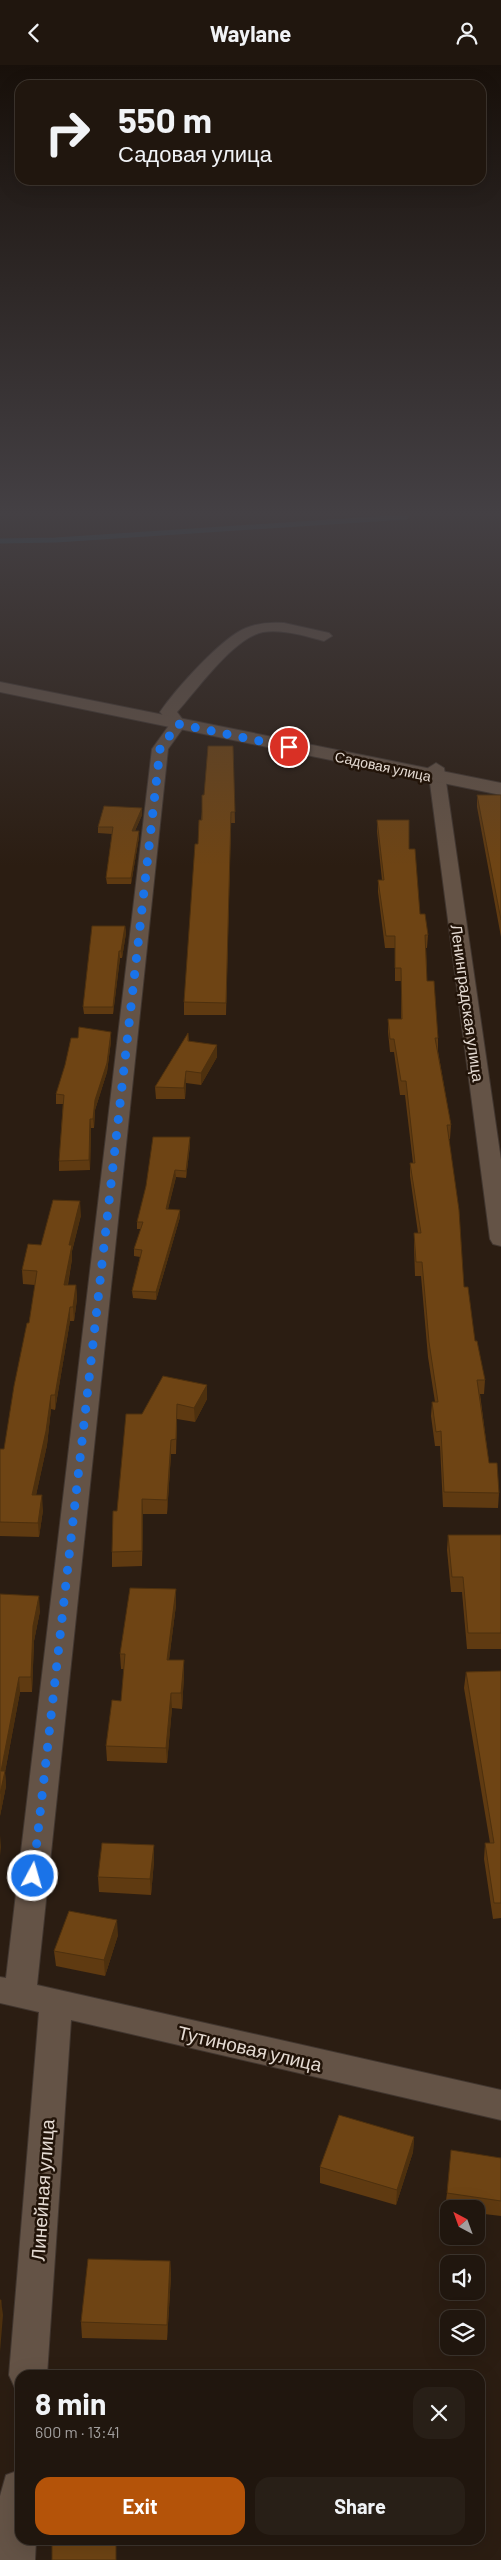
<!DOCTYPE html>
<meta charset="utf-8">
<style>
:root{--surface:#20160e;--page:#281f17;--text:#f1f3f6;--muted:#a29f9e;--line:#3d352e;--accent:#b45309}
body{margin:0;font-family:Barlow,sans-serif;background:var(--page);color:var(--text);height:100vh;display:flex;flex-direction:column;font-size:19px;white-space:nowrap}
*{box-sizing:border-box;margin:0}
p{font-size:16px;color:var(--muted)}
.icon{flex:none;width:28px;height:28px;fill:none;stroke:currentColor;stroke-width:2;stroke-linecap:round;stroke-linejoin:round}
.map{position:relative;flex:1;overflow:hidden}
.details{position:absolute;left:15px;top:2305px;width:470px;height:175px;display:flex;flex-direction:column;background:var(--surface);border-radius:15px;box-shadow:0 5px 20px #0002,0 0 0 1px var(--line)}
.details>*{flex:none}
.hud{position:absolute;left:15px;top:15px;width:471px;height:105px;border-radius:15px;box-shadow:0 5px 20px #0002,0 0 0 1px var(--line);background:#20160e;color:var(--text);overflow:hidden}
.needle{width:32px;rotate:319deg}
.buttons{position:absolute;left:440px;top:2135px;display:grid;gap:10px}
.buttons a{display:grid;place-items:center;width:45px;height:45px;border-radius:10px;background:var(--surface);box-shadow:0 5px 20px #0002,0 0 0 1px var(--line);font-size:25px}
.pin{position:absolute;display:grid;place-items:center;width:42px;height:42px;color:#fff;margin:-21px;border:2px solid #fff;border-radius:50%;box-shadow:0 1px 5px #0007}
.me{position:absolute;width:55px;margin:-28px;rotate:6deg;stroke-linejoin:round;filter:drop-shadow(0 0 4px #0008)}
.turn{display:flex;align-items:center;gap:18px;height:105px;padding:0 20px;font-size:22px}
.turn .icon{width:65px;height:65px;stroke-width:2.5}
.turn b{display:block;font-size:35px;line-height:42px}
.round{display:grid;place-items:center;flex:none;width:52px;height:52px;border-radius:15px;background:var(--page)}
.overview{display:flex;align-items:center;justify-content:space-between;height:85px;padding:0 20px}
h1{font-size:30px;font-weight:700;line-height:38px}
.button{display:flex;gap:10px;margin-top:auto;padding:10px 20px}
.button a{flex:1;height:58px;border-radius:15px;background:var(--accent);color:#fff;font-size:20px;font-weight:700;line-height:58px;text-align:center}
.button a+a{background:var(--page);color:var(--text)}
header{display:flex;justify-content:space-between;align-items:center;height:65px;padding:0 20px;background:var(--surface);font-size:22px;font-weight:700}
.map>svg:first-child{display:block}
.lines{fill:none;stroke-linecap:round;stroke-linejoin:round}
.stream{stroke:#1e5265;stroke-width:5}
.minor-casing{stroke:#41362f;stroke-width:2}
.tertiary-casing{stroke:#41362f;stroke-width:2}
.minor{fill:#645346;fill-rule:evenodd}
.tertiary{fill:#645346;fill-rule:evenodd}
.wall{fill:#5f3a11}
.shaded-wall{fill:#4d300e}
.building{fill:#6e4414;stroke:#4d300e}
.route{stroke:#1a73e8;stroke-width:9;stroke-dasharray:0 16.2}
.labels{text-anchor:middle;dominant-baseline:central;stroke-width:5;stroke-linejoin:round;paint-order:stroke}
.far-street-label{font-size:14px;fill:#e5dbd3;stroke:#221409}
.street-label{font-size:16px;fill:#e5dbd3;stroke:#221409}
.near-street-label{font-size:19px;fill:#e5dbd3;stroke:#221409}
</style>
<header><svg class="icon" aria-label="back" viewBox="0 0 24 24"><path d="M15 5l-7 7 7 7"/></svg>Waylane<svg class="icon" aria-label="person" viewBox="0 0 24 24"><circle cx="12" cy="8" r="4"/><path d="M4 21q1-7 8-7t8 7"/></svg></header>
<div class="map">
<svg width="501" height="2495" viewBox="0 0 501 2495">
<rect width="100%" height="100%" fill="#2b1d12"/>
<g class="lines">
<path class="stream" d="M0,476L56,475L406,452"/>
<g class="minor-casing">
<path id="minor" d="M284,558L329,568L332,571L324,576C305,571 283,564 263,567C233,573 197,625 177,647L186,659L168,684L37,1920L501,2025V2055L71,1955L47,2310H20V2325L15,2323L9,2310L39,1947L0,1938V1912L6,1913L152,684L170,659L160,647C175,625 221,573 246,563C258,558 271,557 284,558Z
M436,698L444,703L501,1095V1181L493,1179L490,1174L428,703Z
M20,2405V2475H36L35,2495H0V2431L6,2410Z"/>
</g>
<g class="tertiary-casing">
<path id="tertiary" d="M0,617L501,718V730L0,627Z"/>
</g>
<use href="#minor" class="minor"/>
<use href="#tertiary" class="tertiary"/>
</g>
<path class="wall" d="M233,681L235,758H231L226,950H184V937L198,779L204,730Z
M477,730H501V872L477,742Z
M142,743V750L135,766H139V772L131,819H107L106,813L112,769L98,768V762Z
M377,755L409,784L420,849L428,870L427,883H426L427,916L438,973V986L451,1060L450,1074H449L464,1222L475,1276L485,1315L484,1329H480L489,1398L499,1428L498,1443L443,1442L440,1381H435L431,1351L432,1337H435L428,1292L421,1211H415L414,1182V1168H418L410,1111V1098H413L405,1030H400L394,987H390L388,967V954H401V916H395V883H385L378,827V815H382L377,767Z
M125,861L126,868L122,893H120L113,949H84L83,942Z
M188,968L189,976L217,992L201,1020L186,1018L185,1034H156L155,1022Z
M78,973L111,976L107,1007L95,1045L94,1063H91L90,1105L59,1106V1096L63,1039H56V1029Z
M190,1072V1080L186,1113L176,1112L168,1144L180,1152L156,1235L133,1233L132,1226L140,1192L134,1191V1184L141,1164H137V1157Z
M81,1150L72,1186V1194L68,1220H76L77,1234L74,1256H70L55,1345L51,1344L47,1380L36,1430L43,1445L39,1472L0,1471V1384H4L29,1258L35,1220L23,1219L22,1205L41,1180Z
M163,1311L207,1334L195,1357L177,1354L176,1389H171L167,1449H143L142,1501L112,1502V1487L117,1446Z
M448,1470H501V1584H467L462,1527H451L447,1485Z
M176,1524V1540L169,1595H184V1610L182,1644L172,1643L167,1698L107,1696L106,1681L121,1636L124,1604H121L120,1589Z
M0,1529L40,1546L34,1576L32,1627H20L5,1707L6,1721L0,1751Z
M501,1606V1853L493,1854L484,1794L485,1778H490L464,1623L466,1607Z
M154,1780V1796L151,1830L99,1827L98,1812Z
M118,1870L105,1911L56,1901L54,1886Z
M414,2072L413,2087L396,2140L320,2118V2102Z
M501,2093V2151L476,2148V2144L445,2143L447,2128Z
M170,2196L171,2211L167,2275L82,2273L81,2257Z"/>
<path class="shaded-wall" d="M142,743V750L132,772V766Z
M139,766V772L131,819V813Z
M125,861L126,868L122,893L121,886Z
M119,886L120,893L113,949V942Z
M111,967V976L107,1007L95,1045L94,1063L93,1054L95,1035Z
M217,980V992L201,1020V1008Z
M186,1006V1018L185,1034L184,1023Z
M90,1054L91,1063L90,1105L89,1095Z
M190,1072V1080L186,1113V1106Z
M175,1105L176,1112L166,1152V1144Z
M80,1136L81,1150L72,1186V1194L65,1234L64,1220L69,1180Z
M180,1145V1152L156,1235V1227Z
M76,1220L77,1234L74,1256L73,1242Z
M70,1242V1256L55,1345V1330Z
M207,1320V1334L195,1357L194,1343Z
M51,1330V1344L47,1380L33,1444L32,1430Z
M171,1375V1389L167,1449V1435Z
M42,1430L43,1445L39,1472L38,1458Z
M142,1434L143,1449L142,1501Z
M176,1524V1540L167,1610V1595Z
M39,1531L40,1546L34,1576L32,1627L31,1612L33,1561Z
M184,1595V1610L182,1644L181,1628Z
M19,1612L20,1627L5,1707L6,1721L0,1751L1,1706Z
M171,1628L172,1643L167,1698L166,1683Z
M0,1770L1,1782L0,1791Z
M154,1780V1796L151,1830L150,1814Z
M117,1855L118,1870L105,1911L104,1895Z
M414,2072L413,2087L396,2140L397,2125Z
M170,2196L171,2211L167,2275V2260Z
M1,2235L3,2250L0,2287V2252Z"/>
<path class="building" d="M208,681H233L235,747H231L226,938L184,937L195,779H198L199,755H202V730H204Z
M477,730H501V855Z
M104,741L142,743L132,766H139L131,813H106L113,762H98Z
M377,755H409V784H415L420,849H425L428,870H425L427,916H434L438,973H435L451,1060H447L459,1145L464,1222H468L475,1276H477L485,1315H477L489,1398H497L499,1428L444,1427L441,1366L436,1367L432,1337H438L429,1277L422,1197H416L414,1168H421L410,1098H415L406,1016H401L394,974H390L388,954H402L401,903H395V871H386L378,815H384Z
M92,861H125L121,886H119L113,942H83Z
M79,962L111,967L107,998L95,1035L93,1054H90L89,1095L59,1096L64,1030L56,1029L65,1000L71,973H78Z
M188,968V976L217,980L201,1008L186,1006L184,1023L155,1022Z
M153,1072H190L186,1106L175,1105L166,1144L180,1145L156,1227L132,1226L142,1185L134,1184L143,1157H137L146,1121Z
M53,1135L80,1136L69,1180H72L64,1220H76L73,1242H70L55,1330H51L46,1366L32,1430H42L38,1458L0,1457V1384H4L14,1321L27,1258H29L37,1206L22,1205L28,1179L41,1180Z
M163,1311L207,1320L194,1343L177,1339L176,1374L171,1375L167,1435L142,1434V1486L112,1487L113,1446H117L126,1349H142Z
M448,1470H501V1568H468L463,1512H452Z
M130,1523L176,1524L167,1595H184L181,1628H171L166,1683L106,1681L112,1635L121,1636L125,1589H120Z
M0,1529L39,1531L33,1561L31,1612H19L1,1706H5L0,1729Z
M501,1606V1838H494L485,1778H494L466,1607Z
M102,1778L154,1780L150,1814L98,1812Z
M69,1846L117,1855L104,1895L54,1886Z
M339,2050L414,2072L397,2125L320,2102Z
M451,2085L501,2093V2136L447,2128Z
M88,2194L170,2196L167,2260L81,2257Z
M0,2235H1L0,2252Z
M116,2476V2495H52V2480Z"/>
<linearGradient id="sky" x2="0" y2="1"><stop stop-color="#18100a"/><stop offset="0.56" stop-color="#444044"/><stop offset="1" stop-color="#444044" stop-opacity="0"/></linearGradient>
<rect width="501" height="801" fill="url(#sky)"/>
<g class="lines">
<path class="route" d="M33,1811L160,684L178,659L289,682"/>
</g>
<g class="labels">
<g class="far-street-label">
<text transform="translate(383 701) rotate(12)">Садовая улица</text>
</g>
<g class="street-label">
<text transform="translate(468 938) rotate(82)">Ленинградская улица</text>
</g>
<g class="near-street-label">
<text transform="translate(250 1983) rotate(13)">Тутиновая улица</text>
<text transform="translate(42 2125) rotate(-86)">Линейная улица</text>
</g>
</g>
</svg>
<div class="buttons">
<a><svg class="needle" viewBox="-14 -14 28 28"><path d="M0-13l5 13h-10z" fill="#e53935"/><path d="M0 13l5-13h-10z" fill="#a29f9e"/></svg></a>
<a><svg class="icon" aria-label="sound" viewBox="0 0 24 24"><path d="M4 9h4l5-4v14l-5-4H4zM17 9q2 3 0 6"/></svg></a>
<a><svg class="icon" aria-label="layers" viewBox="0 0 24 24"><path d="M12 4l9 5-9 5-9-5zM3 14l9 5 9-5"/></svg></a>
</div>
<div class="pin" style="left:289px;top:682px;background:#d93025"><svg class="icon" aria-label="arrive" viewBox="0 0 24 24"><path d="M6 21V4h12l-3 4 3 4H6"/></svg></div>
<svg class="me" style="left:33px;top:1811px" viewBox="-20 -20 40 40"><circle r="17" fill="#1a73e8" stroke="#fff" stroke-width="3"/><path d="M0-11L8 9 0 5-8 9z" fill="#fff"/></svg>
<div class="hud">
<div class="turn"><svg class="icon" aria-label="right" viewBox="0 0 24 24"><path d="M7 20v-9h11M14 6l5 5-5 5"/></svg><div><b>550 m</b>Садовая улица</div></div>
</div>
<section class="details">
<div class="overview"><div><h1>8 min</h1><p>600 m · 13:41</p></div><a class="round"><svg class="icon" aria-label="close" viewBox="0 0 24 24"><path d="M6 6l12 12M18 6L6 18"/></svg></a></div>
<div class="button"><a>Exit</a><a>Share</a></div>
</section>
</div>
